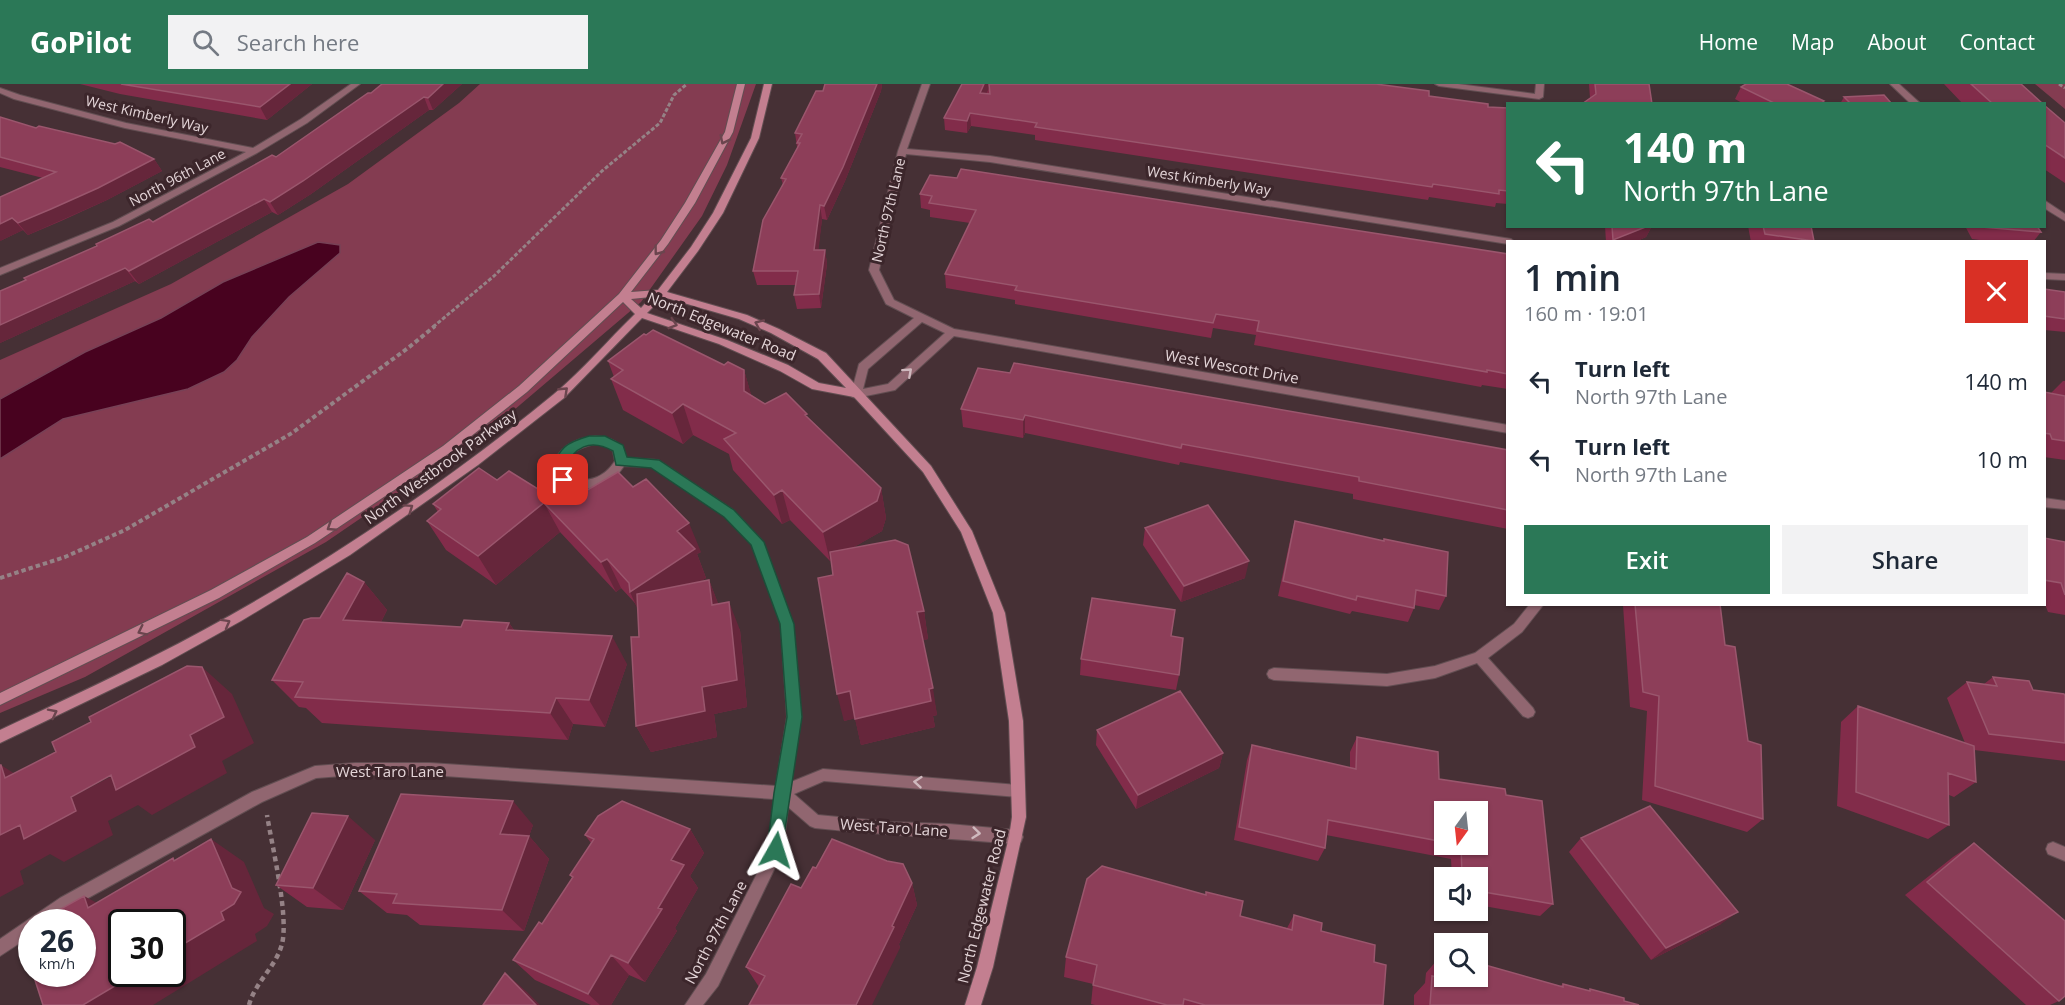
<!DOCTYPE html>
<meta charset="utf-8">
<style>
:root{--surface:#fff;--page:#f2f2f3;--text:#1f2937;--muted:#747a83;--accent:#2b7857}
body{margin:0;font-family:"Open Sans",sans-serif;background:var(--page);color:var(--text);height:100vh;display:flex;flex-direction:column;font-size:22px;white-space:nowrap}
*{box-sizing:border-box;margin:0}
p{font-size:20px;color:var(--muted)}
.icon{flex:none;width:33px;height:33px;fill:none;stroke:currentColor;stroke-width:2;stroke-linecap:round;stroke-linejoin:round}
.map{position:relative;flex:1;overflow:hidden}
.details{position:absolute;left:1506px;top:156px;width:540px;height:366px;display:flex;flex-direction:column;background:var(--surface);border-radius:0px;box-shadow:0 2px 4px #0004}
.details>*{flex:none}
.top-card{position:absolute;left:1506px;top:18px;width:540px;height:126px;border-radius:0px;box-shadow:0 2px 4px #0004;background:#2b7857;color:#fff;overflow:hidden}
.needle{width:39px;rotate:195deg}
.buttons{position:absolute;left:1434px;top:717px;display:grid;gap:12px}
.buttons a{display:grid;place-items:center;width:54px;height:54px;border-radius:0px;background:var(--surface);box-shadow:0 2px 4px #0004;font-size:30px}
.speed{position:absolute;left:18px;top:825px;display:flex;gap:12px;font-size:30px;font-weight:700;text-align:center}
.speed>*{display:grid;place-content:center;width:78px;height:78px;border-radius:50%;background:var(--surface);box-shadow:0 2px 4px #0004;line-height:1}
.speed small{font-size:15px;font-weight:400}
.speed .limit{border:3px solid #111;border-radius:9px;background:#fff;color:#111}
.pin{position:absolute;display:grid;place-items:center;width:51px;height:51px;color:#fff;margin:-26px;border-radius:12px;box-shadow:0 3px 9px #0006}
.me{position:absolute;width:66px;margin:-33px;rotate:6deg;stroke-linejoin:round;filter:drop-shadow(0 0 4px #0008)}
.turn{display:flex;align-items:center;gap:21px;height:126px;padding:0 18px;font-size:27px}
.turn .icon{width:78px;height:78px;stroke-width:2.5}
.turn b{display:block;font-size:42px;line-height:51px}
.round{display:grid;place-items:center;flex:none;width:63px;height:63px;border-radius:0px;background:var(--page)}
.summary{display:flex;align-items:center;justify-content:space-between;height:102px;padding:0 18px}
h1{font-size:36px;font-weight:600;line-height:45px}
.button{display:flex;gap:12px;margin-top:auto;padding:12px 18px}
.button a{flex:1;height:69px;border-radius:0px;background:var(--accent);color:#fff;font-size:24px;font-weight:600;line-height:69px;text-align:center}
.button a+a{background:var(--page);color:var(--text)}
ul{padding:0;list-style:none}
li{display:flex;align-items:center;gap:18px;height:78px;padding:0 18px}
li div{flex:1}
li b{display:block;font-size:22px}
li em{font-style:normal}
header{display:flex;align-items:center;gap:36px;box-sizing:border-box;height:84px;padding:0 30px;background:var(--accent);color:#fff}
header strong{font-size:28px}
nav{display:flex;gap:33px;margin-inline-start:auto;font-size:21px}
.search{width:420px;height:54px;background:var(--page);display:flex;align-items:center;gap:15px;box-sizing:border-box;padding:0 21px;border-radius:0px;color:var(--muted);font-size:22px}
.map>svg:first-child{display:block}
.green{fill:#843c51}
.water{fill:#48021f;stroke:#774156;stroke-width:1.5}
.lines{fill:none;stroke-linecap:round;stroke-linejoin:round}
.street-casing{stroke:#624e52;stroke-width:2}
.secondary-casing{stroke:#624e52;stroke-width:2}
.path-far2{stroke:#958286;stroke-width:3;stroke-dasharray:4 2;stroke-linecap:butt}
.path-far1{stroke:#958286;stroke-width:4;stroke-dasharray:4.5 3;stroke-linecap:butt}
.path{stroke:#958286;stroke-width:4.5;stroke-dasharray:5 4;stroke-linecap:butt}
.street{fill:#916670;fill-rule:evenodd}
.secondary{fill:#c37f90;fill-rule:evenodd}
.wall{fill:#822c4a;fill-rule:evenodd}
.shaded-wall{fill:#66263b}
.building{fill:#8d3e59;stroke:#9a566d;stroke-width:1.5}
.oneway{stroke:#6b454e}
.oneway2{stroke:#cfb9be}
.route{fill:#2b7857;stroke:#1c4e39;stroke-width:1.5}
.labels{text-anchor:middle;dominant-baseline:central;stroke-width:6;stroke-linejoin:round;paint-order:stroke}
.far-street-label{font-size:14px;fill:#e4d5d8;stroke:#3c262b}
.street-label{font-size:15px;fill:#e4d5d8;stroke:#3c262b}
</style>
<header>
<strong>GoPilot</strong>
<div class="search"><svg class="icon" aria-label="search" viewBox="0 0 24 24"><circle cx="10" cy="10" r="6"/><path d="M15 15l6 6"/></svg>Search here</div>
<nav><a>Home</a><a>Map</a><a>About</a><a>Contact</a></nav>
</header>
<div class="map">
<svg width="2065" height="921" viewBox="0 0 2065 921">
<rect width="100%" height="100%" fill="#463035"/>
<path class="green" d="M480,0H756L727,81L702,132L641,218L514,326L459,367L326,458L85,593L0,629V276L171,200L348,100L459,19Z
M2035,0H2065V25Z"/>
<path class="water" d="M318,158L340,161V169L289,213L252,253L237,276L224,288L188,305L63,335L0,375V315L85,268L161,234L223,198Z"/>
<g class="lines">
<g class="street-casing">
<path id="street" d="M351,0H360L307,39L257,69L119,142L0,191V184L113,138L246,68L125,44L14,15L0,9V4L20,11L126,39L253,64L301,35Z
M922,0H930L907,65L990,72L1511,155L1515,158H1508V160L990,78L906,70L879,186L894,216L954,245L1508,341V349L954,252L895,306L856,314L852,313L851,310L859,280L914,234L886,220L869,186L898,67ZM922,238L945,249L888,300L863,305L868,285Z
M1435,0H1458L1535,10L1536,0H1544L1543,13L1539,15L1439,2Z
M1890,0H1899L1921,20H1911Z
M2044,116L2065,130V137L2044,124Z
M2044,189L2065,190V196L2044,195Z
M595,352C611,353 622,358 626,374L658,376L733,426L763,458L793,540L801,633L791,698L823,685L1018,701L1023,702L1025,707L1023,712L1018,713L824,697L794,710L818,731L890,738L949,740L1016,746L1021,748L1023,753L1021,758L1016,760C949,754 882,751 815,744L810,742L788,723L783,767L718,902L703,921H685L706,890L769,766L774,715L430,691H355L316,694L262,718L70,824L49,838H32V851L0,872V855L60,814L252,708L315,682L355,679H430L776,702L787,633L781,540L752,460L725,432L652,383L624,382C608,406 584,409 559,399L552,385C557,363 574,355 595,352ZM595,360L606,362L613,367L615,377C604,394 587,400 567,393L564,385C567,369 580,363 595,360Z
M2044,414L2065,417V425L2044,423Z
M1530,520H1544L1522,548L1488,574L1533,624L1535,628L1533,632L1528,634L1523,632L1477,579L1435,594L1387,602L1274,596L1269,594L1267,590L1269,586L1274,584L1387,590L1435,582L1475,569L1514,540Z
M2053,758L2065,763V777L2048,770L2046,765L2048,760Z"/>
</g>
<g class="secondary-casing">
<path id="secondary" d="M737,0H745L733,48L695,119L668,160L631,208L658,206L691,163L713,129L751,54L764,0H772L759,54L723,129L698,167L667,208L747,231L779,245L826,269L931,382L972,447L1005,529L1023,637L1026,733L993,883L981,921H965L977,883L1009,753L1012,733L1009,637L993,529L961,448L923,388L854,313L812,305L780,287L719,260L642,234L564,314L478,381L350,471L241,537L162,581L0,659V646C51,622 102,599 152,573C293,502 432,410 554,310C583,286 608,256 635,230L623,218L527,308L451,368L315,459L219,514L0,621V609L211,506L307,453L443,362L519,302L619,210L661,156L685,119L725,48ZM651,213L641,224L631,215ZM663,213L739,235L771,249L818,275L846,304L819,299L788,281L727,256L647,229Z"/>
</g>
<path class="path-far2" d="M2059,0L2065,4
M433,243L494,192L602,87L660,39L674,11L687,0"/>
<path class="path-far1" d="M0,494L65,473L125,446L292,349L408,264L435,242"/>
<path class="path" d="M249,921C255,898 276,883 282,860C289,832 272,762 267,731"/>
<use href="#street" class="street"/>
<use href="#secondary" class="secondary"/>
</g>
<path class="wall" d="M80,0H312L267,36L120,10Z
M462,0L433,26H429L311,110L278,131L272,128L139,200L135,197L0,259V207L26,196L97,162L153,138L276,73L371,9Z
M825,0H882L881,7L845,97L827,136L822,135L818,166H825L827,180L821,224L797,225L794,211L796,201H757L753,187L783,101L781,94L798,63H797L795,49L823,7Z
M962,0L1429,12L1488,23L1508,24V120L1496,119L1495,123L1429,113L1428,116L1035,56V51L971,42L967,49L945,46L944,34Z
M1589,0H1649L1590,14Z
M1944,0H2021L2043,20H1963Z
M1741,3L1822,20H1744L1735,15Z
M1844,13L1892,20H1840Z
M2044,21L2065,39V99L2044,85Z
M0,33L36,44L154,75L162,87L107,116L61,137L28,151L23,146L0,157L43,94L0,83Z
M920,110L1508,170V305L1482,301L1481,303L1254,261L1256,251L1213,244L1211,254L1015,220V216L946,204L945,190L970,139L930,133V126L921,124Z
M1605,142H1652L1646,153L1635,158H1606Z
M1748,142H1811L1814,157L1751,158Z
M1965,142H2037L2041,148L2033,158H1995L1972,155Z
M2044,205L2065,208V248L2044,246Z
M608,277L724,281L744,286L751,311L765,320L808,335L881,404L886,434L882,447L852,464L924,527L928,555L923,556L937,631L933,632L935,643L861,661L855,634L844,637L833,491L831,476L830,477L790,436L782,440L733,386L729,370L693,351L683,360L623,326L611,295L614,293Z
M1010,289L1508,366V445L1353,415V410L1180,378L1179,381L1025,349L1023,354L963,343L961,325Z
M2063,297H2065V376L2044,373V308L2051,309Z
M497,396L551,413L553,418L701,468L697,470L706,494L701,497L709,496L718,520L740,546L747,623L714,630L717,653L651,668L636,642L639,553L638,524L634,518L621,504L616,508L560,448L496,501L446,466L427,437L438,428L433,420Z
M1295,437L1383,457L1384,455L1446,512L1439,526L1414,521V524L1408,538L1352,527L1350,530L1278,512L1291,452Z
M1145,444L1245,494L1181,518L1143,461Z
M2044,454L2065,458V531L2048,528L2044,518Z
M364,498L387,526L381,538L461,543L509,539L514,546L627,580L605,643L573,640L568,656L322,639L306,624L299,623L272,596L320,534Z
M1620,520H1720L1725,561L1748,657L1763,735L1747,748L1642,716L1647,627L1630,623L1623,521Z
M1081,575L1179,591L1176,606L1080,591Z
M1993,593L2033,606L2065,612V677L1974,666L1976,698L1954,713L1949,711V741L1928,755L1837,722L1841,638L1858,622L1965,659L1947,614L1967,598L1984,600Z
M1097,646L1223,669L1219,684L1136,725L1096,661Z
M1357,653L1439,695L1506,711L1553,820L1540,832L1478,821V794H1452L1451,775L1326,751L1325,764L1318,777L1234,756L1247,676L1252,661L1350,684V668ZM1444,728L1478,760H1444Z
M533,741L529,752L549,775L524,847L420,841L407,831L387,829L359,807Z
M690,745L704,769L690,792L698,804L675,844L677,847L645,898L629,891L611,921H591L535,896L513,876L542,840L572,794L570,791L591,759L585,751Z
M1581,754L1721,840L1651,876L1569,768Z
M375,756L343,826L307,823L276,801Z
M1974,759L2059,917L2050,921H2026L1905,811L1953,773Z
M912,799L917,821L899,860L900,864L759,903L746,883L801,804Z
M1294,831L1374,878L1383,921H1095L1091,920L1093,900L1064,893L1066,873L1240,832L1287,844Z
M1443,869L1560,902L1563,900L1589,907L1590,905L1624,917L1639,921H1414V911L1425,899L1426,889Z"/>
<path class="shaded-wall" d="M290,0H312L267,36L260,23Z
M443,0H462L433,26L428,14Z
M877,0H882L881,7L845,97L827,136L824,122Z
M984,0H989V4L981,21L980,9Z
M424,13L429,26L311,110L278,131L270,118Z
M970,29L971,42L967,49V37Z
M154,75L162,87L107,116L28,151L18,139Z
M264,115L272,128L139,200L129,187Z
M820,121L822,135L817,180L814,166Z
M12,134L23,146L0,157V140Z
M1648,142H1652L1646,153L1635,158H1612L1613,156Z
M825,166L827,180L821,224L819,210Z
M125,184L135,197L0,259V241Z
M744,286L753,317L744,307Z
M683,320L693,351L683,360L672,329Z
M1025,331V349L1023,354V336Z
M881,404L886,434L882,447L830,477L823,448Z
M782,406L790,436L782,440L774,411Z
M551,413L565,440L544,419L560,448L496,501L478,472Z
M689,439L701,468L697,470L706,494L643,537L630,508L677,447Z
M607,475L621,504L616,508L601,478Z
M1249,477L1245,494L1181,518L1184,502Z
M709,496L720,524L712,521Z
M364,498L387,526L368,564L343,536Z
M729,518L740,546L747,623L714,630L717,653L651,668L636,642L702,603Z
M924,527L928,555L921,557L917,528Z
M509,539L528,567L506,546Z
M612,552L627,580L605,643L589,616Z
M202,583L232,610L254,659L222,677L227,689L152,731L138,721L108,737L113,751L64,778L50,770L20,787L24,800L0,813V751L190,651Z
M933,604L937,631L933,632L935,643L861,661L855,635L929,605Z
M850,607L857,634L844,637L837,610Z
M556,614L573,640L568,656L550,629Z
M1223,669L1219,684L1136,725L1138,711Z
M1,681L40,706L5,694Z
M513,717L533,741L529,752L549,775L524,847L502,826L500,750Z
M348,732L375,756L343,826L313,804Z
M690,745L704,769L690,792L698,804L675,844L677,847L645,898L628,879L658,824L671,776Z
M211,755L244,778L264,824L274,830L267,842L255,850L257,857L153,921H83L135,890H172V867L221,828L232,804Z
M912,799L917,821L899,860L900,864L872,921H856Z
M84,812L123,833L88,824Z
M1738,828L1721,840L1651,876L1666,864Z
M611,871L629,891L611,921H600L588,910Z
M505,889L527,908L540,921H536Z"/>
<path class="building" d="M121,0H290L260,23Z
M382,0H443L428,14L424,13L303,97L270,118L264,115L129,187L125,184L0,241V207L26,196L24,194L97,162L96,160L149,135L153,138L272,71L276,73L368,9H371Z
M825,0H877L843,83L824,122L820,121L814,166H825L819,210L794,211L798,187H753L763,136L786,95L781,94L800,59H797L802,50L795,49L816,7H823Z
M962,0H984L980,9L990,10L989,0H1376L1429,7V12L1488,20V23L1508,24V107L1499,106V110L1433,100L1432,103L1035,43L1037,39L970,29L967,37L944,34Z
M1595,0H1649L1652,20H1582L1596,10Z
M1746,0H1787L1824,17L1820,20H1776L1741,3Z
M1971,0H2021L2043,20H1993Z
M1884,11L1892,20H1851L1844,13Z
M2044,21L2065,39V74L2044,60Z
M0,33L36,44L39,42L115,60L120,58L154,75L98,104L51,125L18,139L12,134L0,140V113L56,88L0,73Z
M961,85L1508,170V290L1487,286V288L1257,247L1259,237L1216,230L1213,239L1015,206L1017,202L945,190L976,126L929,119L932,112L920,110L930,91L957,94Z
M1612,142H1648L1613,156Z
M1763,142H1811L1814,157L1765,150Z
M1982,142H2037L2041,148L1982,143Z
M2044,205L2065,208V235L2044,232Z
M653,246L724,281L728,278L744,286V307L765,320L786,309L807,330L805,331L881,404L877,417L823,448L782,406L774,411L724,355L736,349L683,320L672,329L611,295L623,286L608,277L644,250L646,251Z
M1014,279L1392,345L1508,366V426L1359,397V393L1182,360L1181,364L1025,331L1023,336L961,325L978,284L1010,289Z
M2044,308L2065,312V357L2052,355L2050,350L2044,349Z
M479,384L497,396L509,387L551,413L478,472L427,437L441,425L433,420Z
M618,388L633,403L646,395L689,439L677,447L695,465L630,508L629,499L607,475L601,478L544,419L572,415Z
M1208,421L1249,477L1184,502L1145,444Z
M1295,437L1384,457V455L1448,468L1446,512L1416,506L1414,524L1357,512L1356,516L1283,497Z
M2044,454L2065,458V511L2061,499L2044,496Z
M895,456L908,461L924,527L917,528L933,604L929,605L931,617L855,635L850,607L837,610L818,494L833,491L830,468Z
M347,489L364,498L343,536L461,543L464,536L509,539L506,546L612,552L589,616L556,614L550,629L295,613L303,598L272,596L304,536L311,534H320Z
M709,496L712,521L729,518L737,596L702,603L705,627L636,642L631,553H639L637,510Z
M1092,514L1175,526L1171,552L1183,554L1179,591L1081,575Z
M1635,520H1720L1725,561L1735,563L1748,657L1761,661L1763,735L1655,702L1659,612L1643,608Z
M187,582L202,583L224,633L190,651L195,663L116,706L111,691L71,713L76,727L24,755L20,741L0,751V681H1L5,694L56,668L52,658L91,638L89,633Z
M1993,593L2029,597L2033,606L2064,610L2065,612V659L1989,650L1967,598L1997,602Z
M1180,607L1223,669L1138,711L1097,646Z
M1858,622L1974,662L1976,698L1948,689L1949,741L1856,708Z
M1357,653L1438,668L1439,695L1505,705L1506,711L1542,717L1553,820L1478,807V794H1462L1461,761L1457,760H1478V728H1444V758L1328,736L1325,764L1239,743L1252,661L1356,685Z
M401,710L513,717L500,750L529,752L502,826L393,819L397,810L359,807Z
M622,717L690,745L671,776L684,781L658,824L662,825L628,879L611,871L588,910L513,876L539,838L542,840L573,793L570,791L594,755L585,751L598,732Z
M1650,722L1738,828L1666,864L1581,754Z
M312,729L348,732L313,804L276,801Z
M211,755L232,804L241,808L234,820L221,828L224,836L172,867V838H122V890H135L83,921H43L33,890H82V838H61L57,827L84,812L88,824L173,774L174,777Z
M832,755L887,777L903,780L912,799L892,842L894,843L856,921H749L765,892L746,883L791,800L801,804L813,783L816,784Z
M1974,759L2065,837V912L2059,917L1927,798Z
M1102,782L1206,811V808L1243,817L1240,832L1292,846L1294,831L1322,839L1321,847L1375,861L1374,878L1386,881L1383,921H1205L1184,915L1183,921H1167L1093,901L1097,881L1066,873L1087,795Z
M1443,869H1444V892H1478V879L1563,903V900L1590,907V905L1624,914V917L1639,921H1430L1432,892L1442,894Z
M505,889L536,921H483Z"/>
<defs><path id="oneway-chevron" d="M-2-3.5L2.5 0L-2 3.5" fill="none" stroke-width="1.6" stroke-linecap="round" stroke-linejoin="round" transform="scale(1.5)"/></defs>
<g class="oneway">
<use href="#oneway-chevron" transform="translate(724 56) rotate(117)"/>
<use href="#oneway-chevron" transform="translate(658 167) rotate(127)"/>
<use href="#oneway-chevron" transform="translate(673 240) rotate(17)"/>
<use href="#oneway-chevron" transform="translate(759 240) rotate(-157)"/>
<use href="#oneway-chevron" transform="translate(564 307) rotate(-43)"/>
<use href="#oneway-chevron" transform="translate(409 424) rotate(-35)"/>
<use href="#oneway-chevron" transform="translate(331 443) rotate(147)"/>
<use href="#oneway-chevron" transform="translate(226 539) rotate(-29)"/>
<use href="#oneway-chevron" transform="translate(142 547) rotate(154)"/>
<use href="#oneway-chevron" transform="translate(53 629) rotate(-27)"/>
</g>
<g class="oneway2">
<use href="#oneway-chevron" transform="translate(908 288) rotate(-42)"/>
<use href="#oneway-chevron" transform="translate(918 698) rotate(-175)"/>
<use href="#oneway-chevron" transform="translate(976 749) rotate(6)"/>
</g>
<path class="route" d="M589,352H605L623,361L627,373L659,376L734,426L764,458L794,540L802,633L781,772L776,774L770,772L767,766L774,709L787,633L780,540L751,461L724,433L651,384L616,381L613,367C590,354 574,363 564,385L570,396L568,399H559L551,385C561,363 565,359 589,352Z"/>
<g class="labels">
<g class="far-street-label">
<text transform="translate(147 30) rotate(13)">West Kimberly Way</text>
<text transform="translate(177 93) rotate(-28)">North 96th Lane</text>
<text transform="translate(1209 96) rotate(9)">West Kimberly Way</text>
<text transform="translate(888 126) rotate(-77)">North 97th Lane</text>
</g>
<g class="street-label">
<text transform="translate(722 242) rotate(22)">North Edgewater Road</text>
<text transform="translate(1232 282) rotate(10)">West Wescott Drive</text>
<text transform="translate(440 382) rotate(-36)">North Westbrook Parkway</text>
<text x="390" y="687">West Taro Lane</text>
<text transform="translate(894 743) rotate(4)">West Taro Lane</text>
<text transform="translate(981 822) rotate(-76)">North Edgewater Road</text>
<text transform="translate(715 848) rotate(-62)">North 97th Lane</text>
</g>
</g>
</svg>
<div class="buttons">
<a><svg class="needle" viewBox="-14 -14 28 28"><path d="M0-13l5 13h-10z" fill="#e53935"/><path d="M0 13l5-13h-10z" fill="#747a83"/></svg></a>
<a><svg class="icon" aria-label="sound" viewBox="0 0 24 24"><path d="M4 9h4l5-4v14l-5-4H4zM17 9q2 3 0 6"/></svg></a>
<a><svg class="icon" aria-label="search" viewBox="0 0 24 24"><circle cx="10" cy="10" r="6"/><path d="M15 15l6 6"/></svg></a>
</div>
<div class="speed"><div>26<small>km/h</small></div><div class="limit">30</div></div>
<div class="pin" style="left:563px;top:396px;background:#d93025"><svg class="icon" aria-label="arrive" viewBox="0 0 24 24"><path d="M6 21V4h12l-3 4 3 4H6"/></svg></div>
<svg class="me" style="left:776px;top:766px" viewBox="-20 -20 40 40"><path d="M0-17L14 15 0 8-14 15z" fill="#2b7857" stroke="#fff" stroke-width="4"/></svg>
<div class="top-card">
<div class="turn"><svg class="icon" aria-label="left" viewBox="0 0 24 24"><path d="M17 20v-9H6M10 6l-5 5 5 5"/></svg><div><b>140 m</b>North 97th Lane</div></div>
</div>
<section class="details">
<div class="summary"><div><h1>1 min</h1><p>160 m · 19:01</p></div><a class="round" style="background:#d93025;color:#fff"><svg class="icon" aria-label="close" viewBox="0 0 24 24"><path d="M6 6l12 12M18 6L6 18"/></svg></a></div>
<ul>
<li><svg class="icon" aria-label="left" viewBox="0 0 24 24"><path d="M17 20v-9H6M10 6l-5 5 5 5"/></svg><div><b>Turn left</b><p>North 97th Lane</p></div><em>140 m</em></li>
<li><svg class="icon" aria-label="left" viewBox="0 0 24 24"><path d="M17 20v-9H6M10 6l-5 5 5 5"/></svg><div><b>Turn left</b><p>North 97th Lane</p></div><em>10 m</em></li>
</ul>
<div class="button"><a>Exit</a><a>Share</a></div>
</section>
</div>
